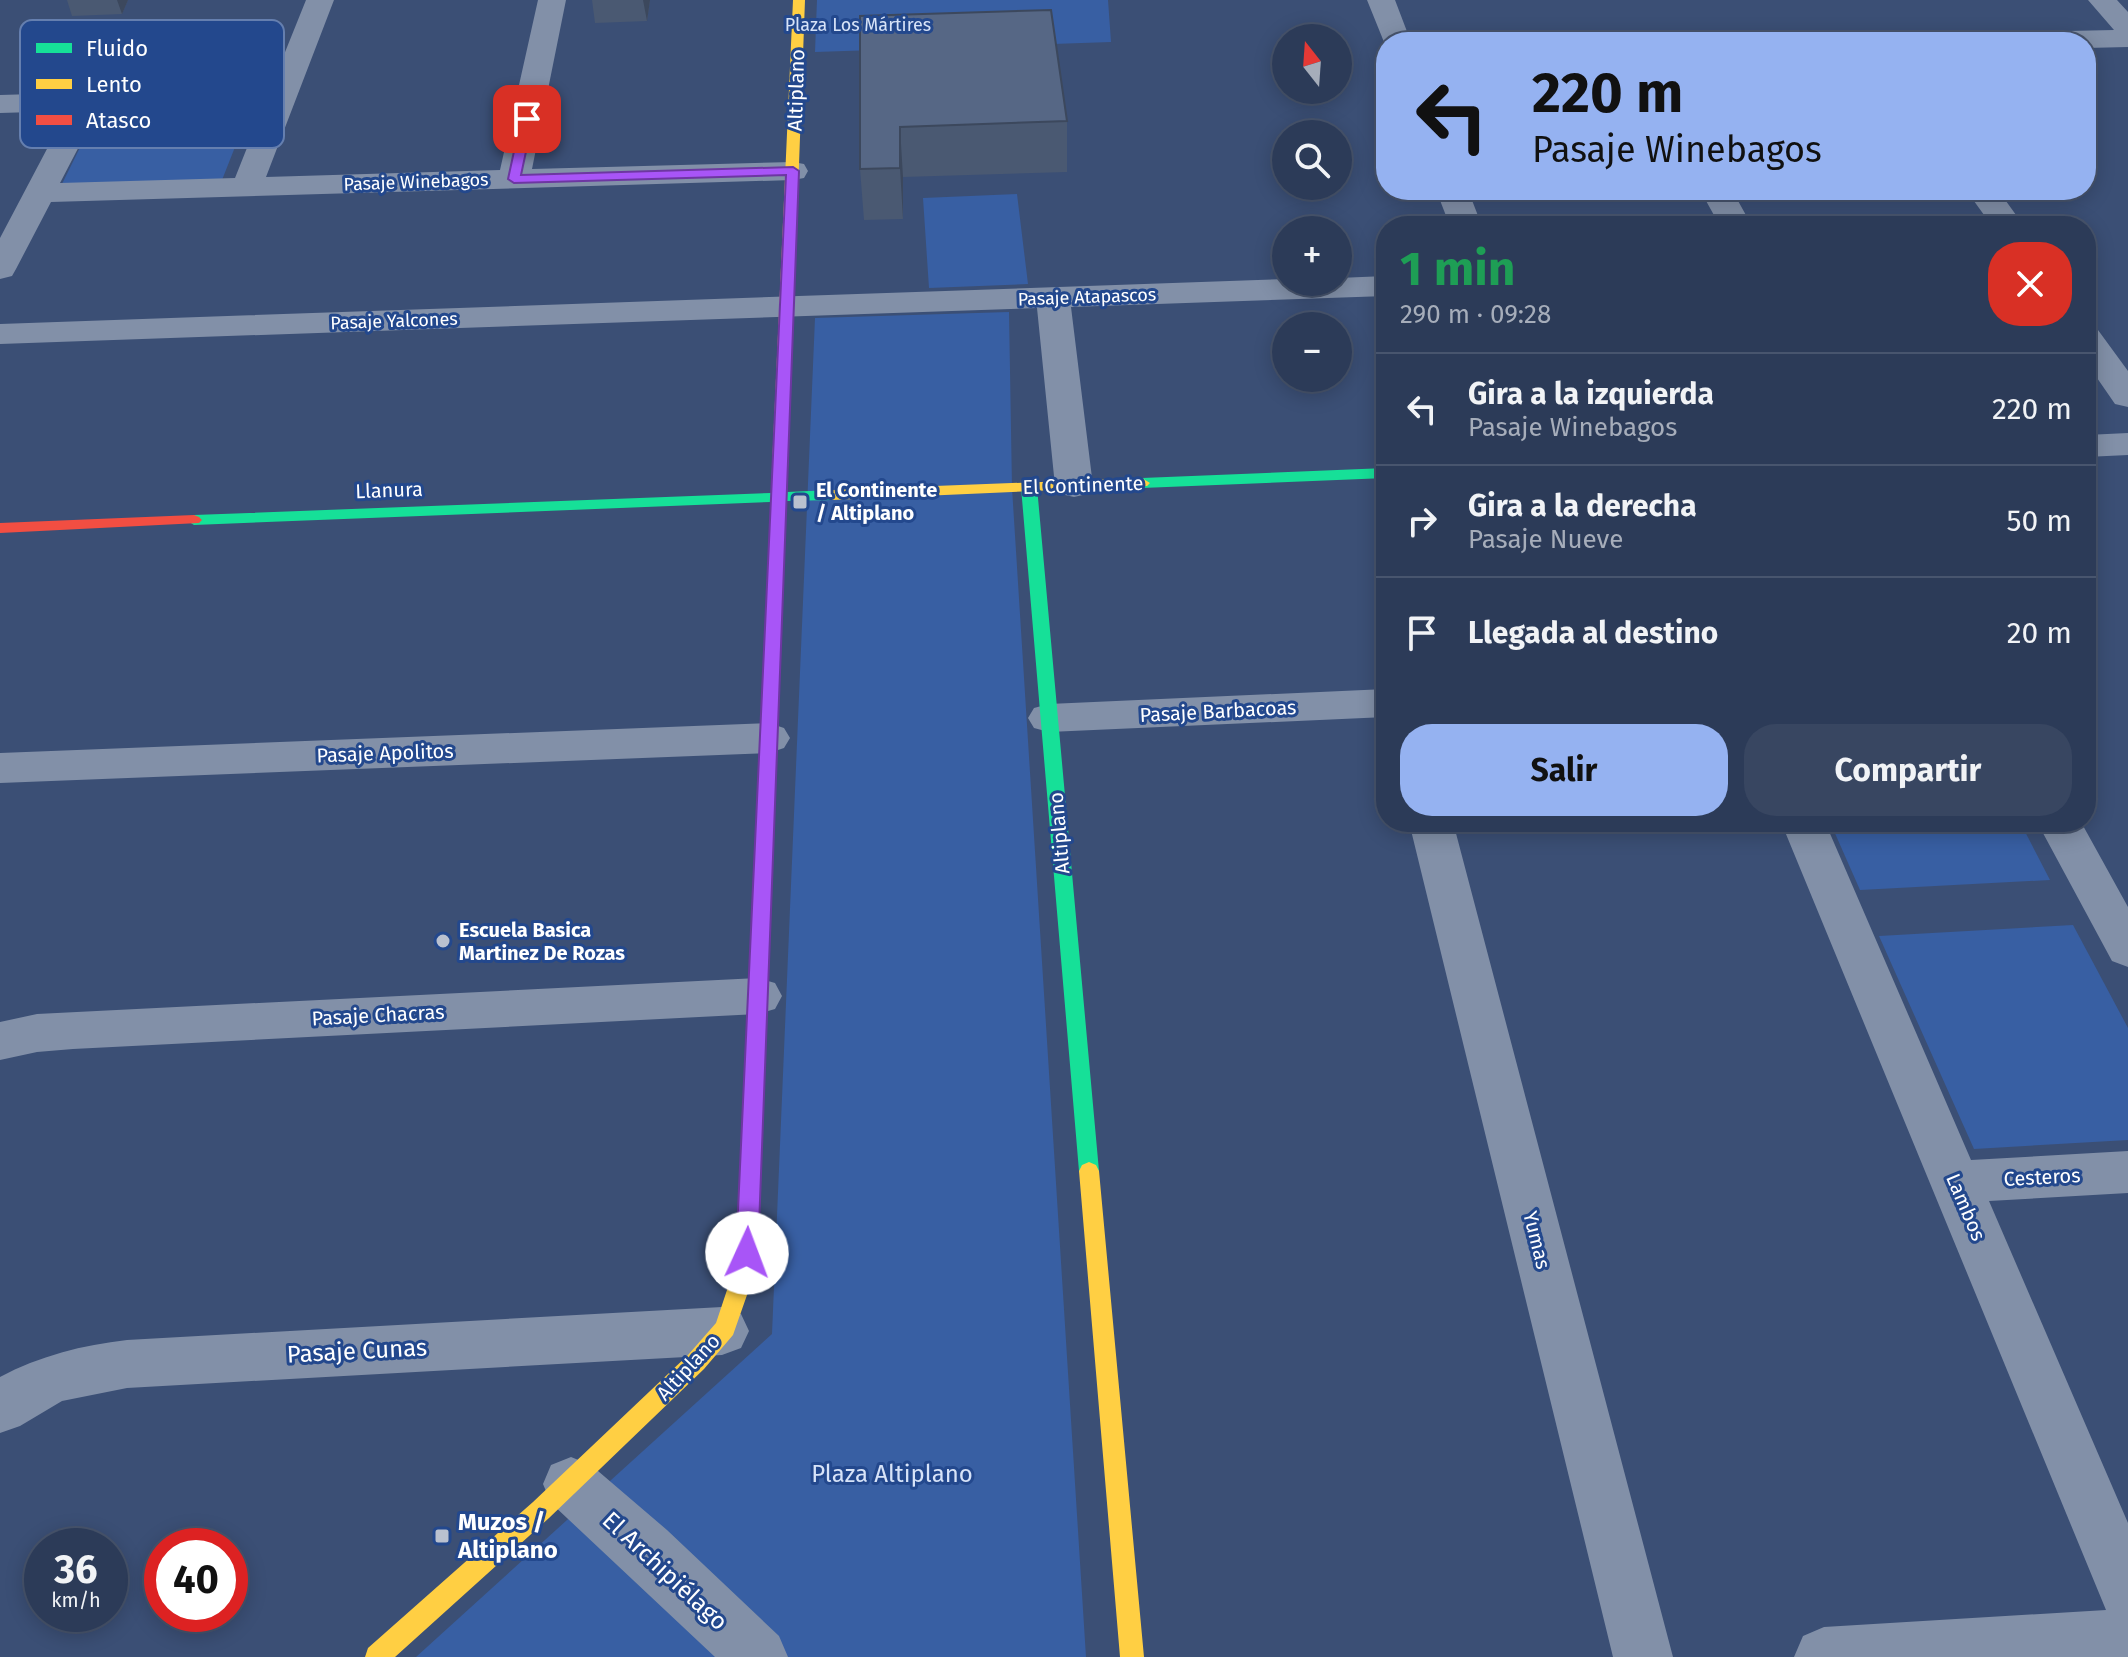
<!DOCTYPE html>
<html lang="es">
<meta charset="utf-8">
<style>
:root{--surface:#2c3b58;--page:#384661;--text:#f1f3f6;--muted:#a6adba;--line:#48556e;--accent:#95b2f1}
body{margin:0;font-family:"Fira Sans",sans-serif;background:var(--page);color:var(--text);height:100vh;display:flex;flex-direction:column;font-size:30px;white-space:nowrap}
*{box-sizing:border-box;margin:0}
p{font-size:26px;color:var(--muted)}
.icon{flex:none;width:44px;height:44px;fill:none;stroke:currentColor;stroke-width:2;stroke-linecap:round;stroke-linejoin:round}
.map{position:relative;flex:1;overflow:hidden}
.sheet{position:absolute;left:1376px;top:216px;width:720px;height:616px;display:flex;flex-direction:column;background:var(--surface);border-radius:32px;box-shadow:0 4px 20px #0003,0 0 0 2px var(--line)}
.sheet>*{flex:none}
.hud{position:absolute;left:1376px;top:32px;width:720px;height:168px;border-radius:32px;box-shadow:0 4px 20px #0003,0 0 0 2px var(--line);background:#95b2f1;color:#111;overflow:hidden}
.needle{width:52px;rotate:343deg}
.buttons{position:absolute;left:1272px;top:24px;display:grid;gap:16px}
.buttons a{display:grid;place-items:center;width:80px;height:80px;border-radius:50%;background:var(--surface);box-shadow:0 4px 20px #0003,0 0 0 2px var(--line);font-size:40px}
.speed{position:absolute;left:24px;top:1528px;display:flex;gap:16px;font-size:40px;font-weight:700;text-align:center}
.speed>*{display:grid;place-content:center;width:104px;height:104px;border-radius:50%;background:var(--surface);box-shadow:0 4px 20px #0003,0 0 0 2px var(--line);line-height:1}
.speed small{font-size:20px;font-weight:400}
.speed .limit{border:12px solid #d22;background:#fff;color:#111}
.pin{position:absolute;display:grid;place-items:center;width:68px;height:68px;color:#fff;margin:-34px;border-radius:16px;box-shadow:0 4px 12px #0006}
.me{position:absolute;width:88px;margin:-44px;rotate:2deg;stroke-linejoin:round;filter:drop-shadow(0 0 6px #0008)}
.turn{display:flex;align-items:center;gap:28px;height:168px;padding:0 24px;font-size:36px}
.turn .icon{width:104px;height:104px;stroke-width:2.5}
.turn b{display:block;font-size:56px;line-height:68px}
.round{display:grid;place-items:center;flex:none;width:84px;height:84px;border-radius:32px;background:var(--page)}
.head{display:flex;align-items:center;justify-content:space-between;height:136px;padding:0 24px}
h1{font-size:48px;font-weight:700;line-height:60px;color:#1e9e55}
.primary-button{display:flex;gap:16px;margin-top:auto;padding:16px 24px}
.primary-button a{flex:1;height:92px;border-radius:32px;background:var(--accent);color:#111;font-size:32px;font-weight:700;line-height:92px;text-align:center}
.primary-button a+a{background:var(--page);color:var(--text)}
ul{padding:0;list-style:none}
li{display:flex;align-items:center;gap:24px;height:112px;padding:0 24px;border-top:2px solid var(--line)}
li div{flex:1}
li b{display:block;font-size:30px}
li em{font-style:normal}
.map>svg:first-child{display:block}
.green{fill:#385fa3}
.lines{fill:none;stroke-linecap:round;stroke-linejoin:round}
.street{fill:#8290a8;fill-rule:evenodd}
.fast{fill:#16e098;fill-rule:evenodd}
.slow{fill:#ffcf43;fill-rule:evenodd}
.jam{fill:#f24e42;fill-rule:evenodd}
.wall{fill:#4a5972}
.shaded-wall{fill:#3c485d}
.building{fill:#566785;stroke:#3c485d;stroke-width:2}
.route{fill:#a855f7;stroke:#6d37a1;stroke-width:2}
.poi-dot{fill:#bac1cf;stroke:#23488d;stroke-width:3}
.labels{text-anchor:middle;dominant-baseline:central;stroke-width:6;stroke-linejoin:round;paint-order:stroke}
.far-park-label{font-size:18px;fill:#d7e3f8;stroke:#23488d}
.far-street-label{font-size:18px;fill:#fff;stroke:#23488d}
.street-label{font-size:20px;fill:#fff;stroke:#23488d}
.poi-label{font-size:20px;font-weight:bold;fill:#fff;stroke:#23488d;text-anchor:start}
.near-street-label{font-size:24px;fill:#fff;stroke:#23488d}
.near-park-label{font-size:24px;fill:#d7e3f8;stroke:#23488d}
.near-poi-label{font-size:24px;font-weight:bold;fill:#fff;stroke:#23488d;text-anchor:start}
.key{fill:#23488d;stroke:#657faf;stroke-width:2}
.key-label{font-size:22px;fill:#fff}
</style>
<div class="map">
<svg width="2128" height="1657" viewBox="0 0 2128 1657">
<rect width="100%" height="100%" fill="#3b4f75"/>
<path class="green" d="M817,0H1108L1111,42L815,52Z
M250,109L222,180L61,186L96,115Z
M1017,194L1028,284L929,288L923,198Z
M1009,312L1012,488L1086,1657H416L772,1334L815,318Z
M1830,822H2020L2050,880L1860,890Z
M2073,925L2128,1028V1140L1974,1149L1879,936Z"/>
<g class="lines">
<path class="street" d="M306,0H334L266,177L500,170L538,0H566L532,169L793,162L804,164L808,171L804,178L793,180L51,202L16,269L12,276L0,279V238L67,111L0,113V95L271,87ZM264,105L235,178L60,183L98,110Z
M1367,0H1395L1411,42H1386V47Z
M2088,0H2117L2128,12V47L2086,48V42H1966L1970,36L1980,33L2114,30Z
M1436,190H1468L1482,226H1450Z
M1700,190H1732L1752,226H1720Z
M1966,190H1998L2024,226H1992Z
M1386,276V296L1071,307L1093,486L1087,494L1074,497L1061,494L1055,486L1037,308L0,344V324L1286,279V282H1338V278Z
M2086,327L2098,330L2128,371V407L2115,404L2086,362Z
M2128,433V455L2086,457V435Z
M1386,689V717L1049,732L1034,728L1028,718L1034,708L1049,704Z
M769,723L784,728L790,738L784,748L769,753L0,783V753Z
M1409,822H1453L1673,1657H1613Z
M1781,822H1825L1971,1160L2128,1151V1193L1989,1201L2128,1523V1657H1794L1803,1636L1824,1627L2106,1610Z
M2037,822H2081L2128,907V967L2112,961Z
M758,978L775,983L782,996L775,1009L758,1014L73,1049L37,1052L0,1060V1022L37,1014Z
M722,1307L741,1314L749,1331L741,1348L722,1355L127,1388L62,1401L20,1426L0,1433V1377C39,1356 83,1345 127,1340Z
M571,1457L591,1465L667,1530L779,1636L788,1657H715L551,1503L543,1484L551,1465Z"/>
<path class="fast" d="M780,462L788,467L787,492L832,490L840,495L832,500L786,501L758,1253L751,1282L743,1284L735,1282L732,1275L736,1253L771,502L194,525L186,520L194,515L771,493L772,467Z
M1386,468V478L1142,488L1134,483L1142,478Z
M1029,482L1037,487L1099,1171L1096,1177L1089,1180L1082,1177L1079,1171L1021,487Z"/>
<path class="slow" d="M793,0H805L788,467L780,472L772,467Z
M1142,478L1150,483L1147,486L832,500L824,495L832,490Z
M1089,1162L1096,1165L1099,1171L1144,1657H1120L1079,1171L1082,1165Z
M743,1266L751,1268L754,1275L733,1335L704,1369L549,1518L395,1657H365L368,1648L533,1502L688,1355L716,1323L732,1275L735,1268Z"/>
<path class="jam" d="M194,515L199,517L202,520L199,523L0,533V523Z"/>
</g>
<path class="wall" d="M67,0H128L122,14L72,16Z
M592,0H650L647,21L595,23Z
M860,16L1067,121V172L903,177V219L864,220L860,169Z"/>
<path class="shaded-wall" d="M117,0H128L122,14Z
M643,0H650L647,21Z
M900,127L903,177V219L900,168Z"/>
<path class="building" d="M1051,10L1067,121L900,127V168L860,169V16Z"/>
<path class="route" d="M527,116L533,119L521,175L793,167L799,171L758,1253L755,1259L747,1262L740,1259L736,1253L786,175L514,183L508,179L521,119Z"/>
<g class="poi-dot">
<rect x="792" y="494" width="16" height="16" rx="4"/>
<circle cx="443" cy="941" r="8"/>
<rect x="434" y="1528" width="16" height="16" rx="4"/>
</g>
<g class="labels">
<g class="far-park-label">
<text x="858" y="25">Plaza Los Mártires</text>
</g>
<g class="far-street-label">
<text transform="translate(416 182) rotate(-2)">Pasaje Winebagos</text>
<text transform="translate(1087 297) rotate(-2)">Pasaje Atapascos</text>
<text transform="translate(394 321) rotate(-2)">Pasaje Yalcones</text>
</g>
<g class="street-label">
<text transform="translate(796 90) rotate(-88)">Altiplano</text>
<text transform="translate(1083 485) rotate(-2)">El Continente</text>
<text transform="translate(389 490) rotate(-2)">Llanura</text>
<text transform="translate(1218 711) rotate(-3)">Pasaje Barbacoas</text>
<text transform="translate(385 753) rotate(-2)">Pasaje Apolitos</text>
<text transform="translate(1059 833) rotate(-95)">Altiplano</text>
<text transform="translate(378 1015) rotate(-3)">Pasaje Chacras</text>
<text transform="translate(2042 1177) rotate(-3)">Cesteros</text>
<text transform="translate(1966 1207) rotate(67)">Lambos</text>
<text transform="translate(1537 1240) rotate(76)">Yumas</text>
<text transform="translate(688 1367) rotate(-47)">Altiplano</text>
</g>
<g class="poi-label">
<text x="816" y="490">El Continente<tspan x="816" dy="23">/ Altiplano</tspan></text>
<text x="459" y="930">Escuela Basica<tspan x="459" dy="23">Martinez De Rozas</tspan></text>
</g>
<g class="near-street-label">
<text transform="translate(357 1351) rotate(-3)">Pasaje Cunas</text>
<text transform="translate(665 1571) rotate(43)">El Archipiélago</text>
</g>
<g class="near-park-label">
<text x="892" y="1474">Plaza Altiplano</text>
</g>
<g class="near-poi-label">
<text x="458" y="1522">Muzos /<tspan x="458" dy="28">Altiplano</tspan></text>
</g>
</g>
<rect x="20" y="20" width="264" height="128" rx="12" class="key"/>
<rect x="36" y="43" width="36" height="10" fill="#16e098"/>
<rect x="36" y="79" width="36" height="10" fill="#ffcf43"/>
<rect x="36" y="115" width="36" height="10" fill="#f24e42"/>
<g class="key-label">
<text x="86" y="56">Fluido</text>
<text x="86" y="92">Lento</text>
<text x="86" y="128">Atasco</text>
</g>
</svg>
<div class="buttons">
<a><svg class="needle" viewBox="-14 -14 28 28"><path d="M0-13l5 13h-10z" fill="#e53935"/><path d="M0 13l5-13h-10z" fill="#a6adba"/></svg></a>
<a><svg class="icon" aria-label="search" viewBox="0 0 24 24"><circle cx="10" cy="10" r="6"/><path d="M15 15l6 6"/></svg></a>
<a>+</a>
<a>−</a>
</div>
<div class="speed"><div>36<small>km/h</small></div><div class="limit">40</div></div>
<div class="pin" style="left:527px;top:119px;background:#d93025"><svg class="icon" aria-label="arrive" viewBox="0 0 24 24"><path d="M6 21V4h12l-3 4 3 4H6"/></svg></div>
<svg class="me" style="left:747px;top:1253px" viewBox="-20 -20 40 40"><circle r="19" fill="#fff"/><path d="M0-13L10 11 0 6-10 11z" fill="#a855f7"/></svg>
<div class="hud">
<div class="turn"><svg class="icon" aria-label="left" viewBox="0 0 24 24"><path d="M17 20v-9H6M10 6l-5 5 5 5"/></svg><div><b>220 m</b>Pasaje Winebagos</div></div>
</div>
<section class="sheet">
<div class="head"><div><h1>1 min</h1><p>290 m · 09:28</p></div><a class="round" style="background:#d93025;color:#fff"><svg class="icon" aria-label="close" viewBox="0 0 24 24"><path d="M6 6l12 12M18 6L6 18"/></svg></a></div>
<ul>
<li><svg class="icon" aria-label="left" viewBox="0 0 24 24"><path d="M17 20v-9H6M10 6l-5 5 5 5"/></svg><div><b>Gira a la izquierda</b><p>Pasaje Winebagos</p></div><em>220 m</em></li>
<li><svg class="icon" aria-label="right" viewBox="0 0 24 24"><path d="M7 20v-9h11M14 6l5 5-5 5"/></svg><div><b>Gira a la derecha</b><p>Pasaje Nueve</p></div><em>50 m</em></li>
<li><svg class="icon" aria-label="arrive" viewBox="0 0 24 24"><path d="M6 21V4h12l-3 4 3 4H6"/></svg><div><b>Llegada al destino</b></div><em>20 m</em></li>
</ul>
<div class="primary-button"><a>Salir</a><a>Compartir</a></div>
</section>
</div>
